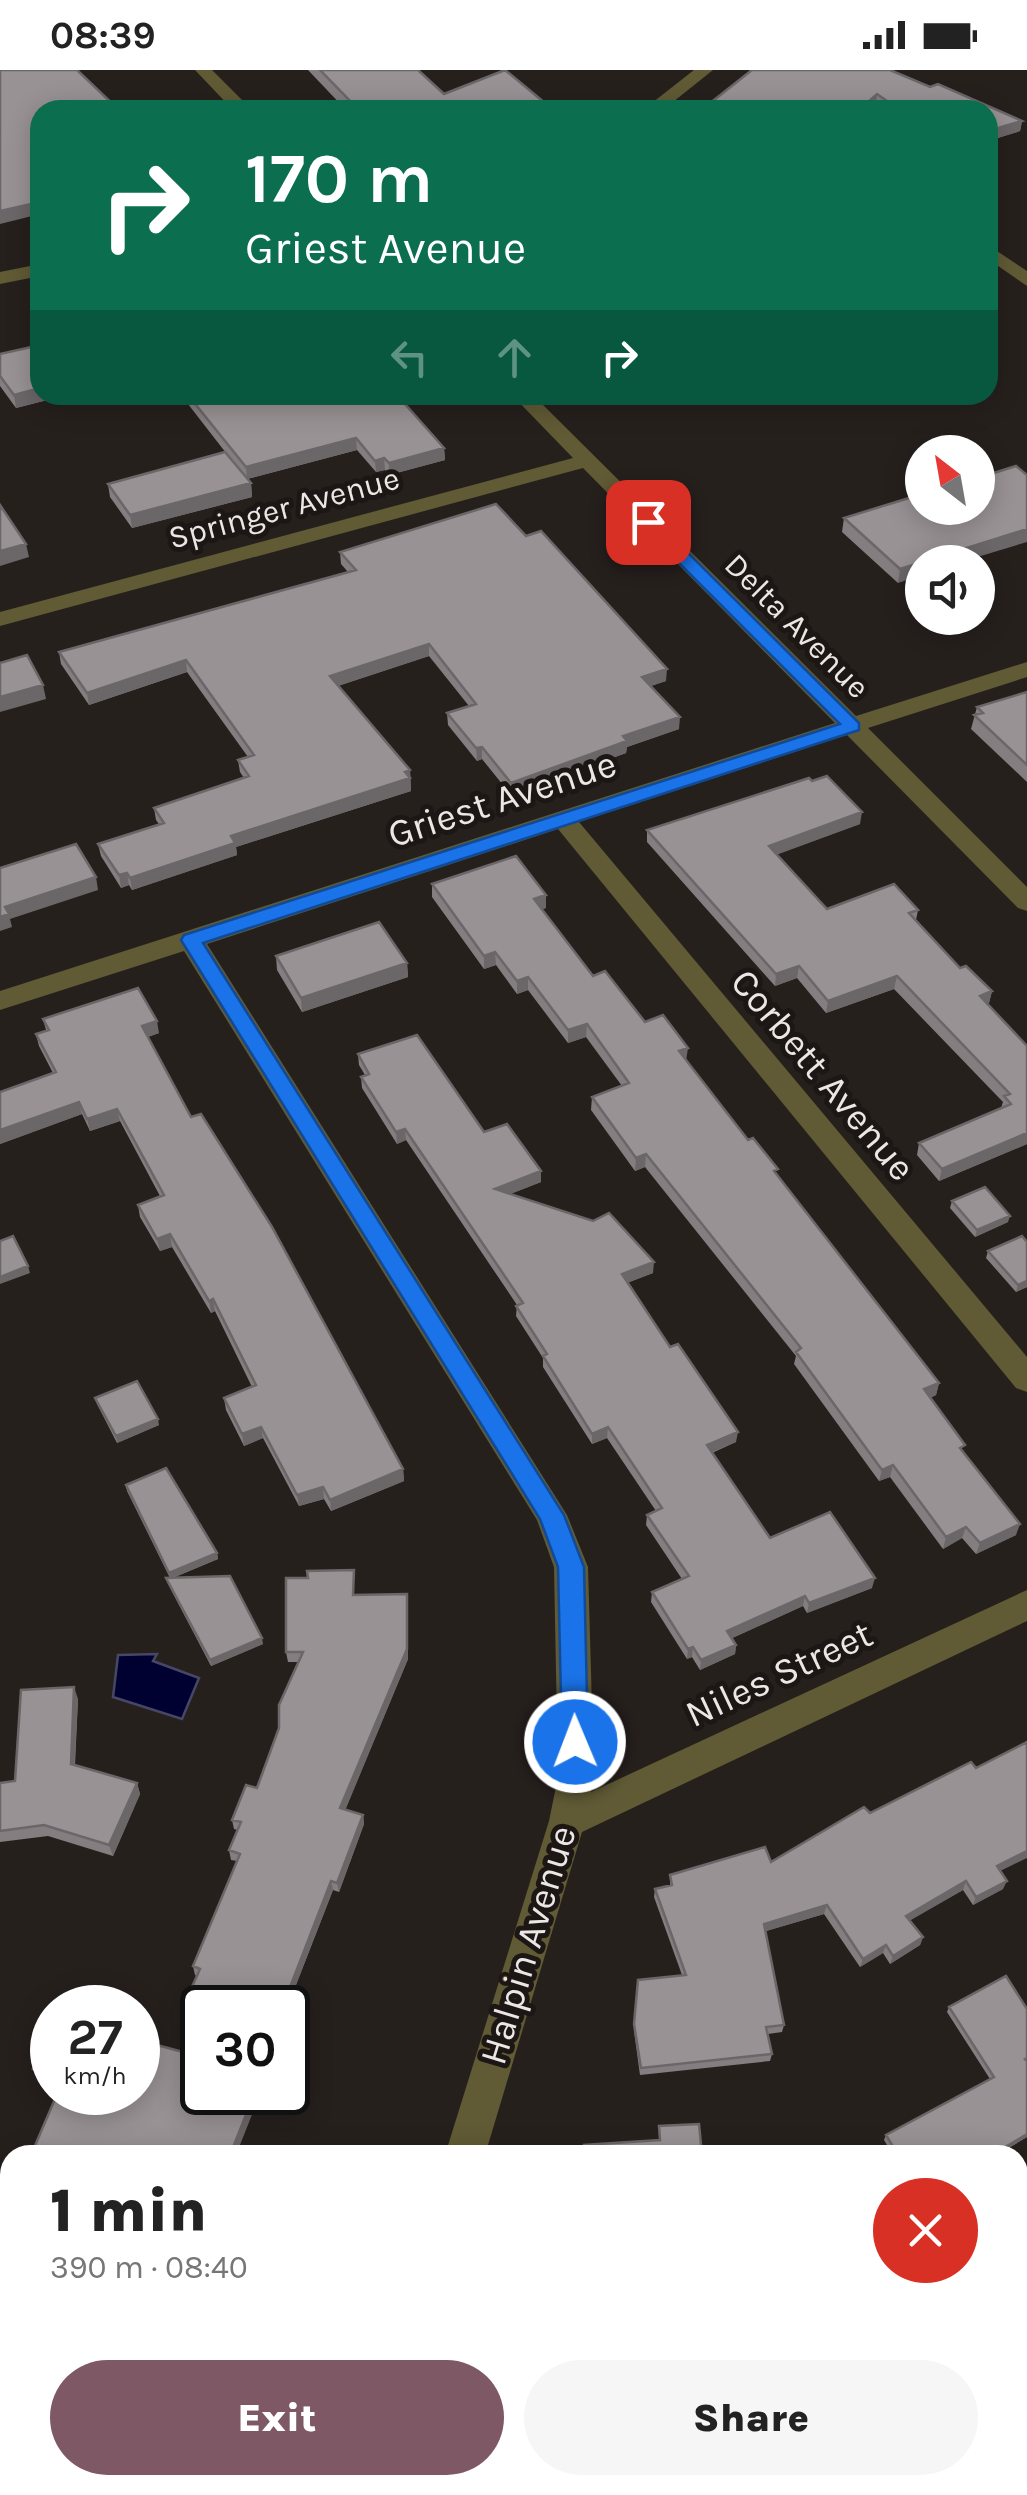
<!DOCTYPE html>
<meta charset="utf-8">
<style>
:root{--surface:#fff;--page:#f6f6f6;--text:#222;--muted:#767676;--accent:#7f5865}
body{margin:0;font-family:Karla,sans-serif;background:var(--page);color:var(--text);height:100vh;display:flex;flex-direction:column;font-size:38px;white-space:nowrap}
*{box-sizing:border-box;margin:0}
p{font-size:32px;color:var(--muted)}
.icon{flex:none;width:55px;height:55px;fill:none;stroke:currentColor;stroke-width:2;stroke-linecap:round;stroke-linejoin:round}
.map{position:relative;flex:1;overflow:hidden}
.side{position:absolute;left:0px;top:2075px;width:1028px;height:350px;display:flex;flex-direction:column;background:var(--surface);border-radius:30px 30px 0 0;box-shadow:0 5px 25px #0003}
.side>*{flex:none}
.banner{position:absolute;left:30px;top:30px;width:968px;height:305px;border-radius:30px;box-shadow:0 5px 25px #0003;background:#0b6e4f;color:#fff;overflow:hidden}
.needle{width:65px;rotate:329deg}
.buttons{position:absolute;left:905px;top:365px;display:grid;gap:20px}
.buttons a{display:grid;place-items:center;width:90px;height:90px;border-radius:50%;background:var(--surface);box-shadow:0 5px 25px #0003;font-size:50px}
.speed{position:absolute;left:30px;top:1915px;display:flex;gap:20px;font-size:50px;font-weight:700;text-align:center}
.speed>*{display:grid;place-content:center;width:130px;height:130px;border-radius:50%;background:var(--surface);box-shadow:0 5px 25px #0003;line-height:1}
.speed small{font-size:25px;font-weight:400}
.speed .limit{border:5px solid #111;border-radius:15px;background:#fff;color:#111}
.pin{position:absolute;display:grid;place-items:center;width:85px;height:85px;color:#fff;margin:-42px;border-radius:20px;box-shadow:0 5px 15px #0006}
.me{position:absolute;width:110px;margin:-55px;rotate:359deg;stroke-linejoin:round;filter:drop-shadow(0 0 8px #0008)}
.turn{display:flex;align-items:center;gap:35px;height:210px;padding:0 50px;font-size:45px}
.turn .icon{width:130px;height:130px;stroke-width:2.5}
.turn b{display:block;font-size:70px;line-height:85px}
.lanes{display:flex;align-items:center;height:95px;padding:0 50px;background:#0003;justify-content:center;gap:50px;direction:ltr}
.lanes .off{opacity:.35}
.round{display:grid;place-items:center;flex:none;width:105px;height:105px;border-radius:52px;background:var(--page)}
.head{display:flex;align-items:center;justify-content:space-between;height:170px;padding:0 50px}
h1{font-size:60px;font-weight:800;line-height:75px}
.button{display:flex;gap:20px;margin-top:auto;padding:20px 50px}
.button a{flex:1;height:115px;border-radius:60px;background:var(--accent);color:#fff;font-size:40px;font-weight:800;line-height:115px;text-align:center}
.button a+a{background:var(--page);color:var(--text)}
.status{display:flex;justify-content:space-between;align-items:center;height:70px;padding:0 50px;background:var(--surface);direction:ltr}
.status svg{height:28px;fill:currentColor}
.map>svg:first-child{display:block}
.water{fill:#000131;stroke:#464667;stroke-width:2.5}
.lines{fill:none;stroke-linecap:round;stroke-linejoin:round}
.minor{fill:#605a35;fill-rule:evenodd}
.wall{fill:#847e80}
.shaded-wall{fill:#6b6668}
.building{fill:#999295;stroke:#6b6668;stroke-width:2.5}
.route{fill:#1a73e8;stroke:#114b97;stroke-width:2.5}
.labels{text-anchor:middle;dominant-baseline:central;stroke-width:10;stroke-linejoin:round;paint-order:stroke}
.far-street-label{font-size:32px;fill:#ebe7e5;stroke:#1c1714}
.street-label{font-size:38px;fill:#ebe7e5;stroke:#1c1714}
</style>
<div class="status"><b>08:39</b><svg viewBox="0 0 49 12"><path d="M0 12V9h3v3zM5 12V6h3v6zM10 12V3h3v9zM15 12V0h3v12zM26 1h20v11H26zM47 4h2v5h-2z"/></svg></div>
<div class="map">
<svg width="1027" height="2425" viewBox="0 0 1027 2425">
<rect width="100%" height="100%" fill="#26201d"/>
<path class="water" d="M157,1584L153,1591L199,1608L182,1649L113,1627L118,1585Z"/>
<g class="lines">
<path class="minor" d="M195,0H212L252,40H233Z
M694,0H713L663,40H643Z
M988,175L1027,201V216L988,189Z
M40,194V206L0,214V202Z
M512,325H533L856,646L1027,592V607L868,658L1027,817V841L1018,838L847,665L579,752L1027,1287V1322L1016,1318L558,759L207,874L567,1445L588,1497L594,1707L591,1722L1027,1520V1551L582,1762L485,2085H445L549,1751L558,1707L554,1497L537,1450L184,881L0,940V921L835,653L583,398L0,556V542L573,388Z
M342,2415H386L383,2425H339Z"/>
</g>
<path class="wall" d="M308,0H418L444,24L545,40H346Z
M752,0H890L930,17L938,14L1022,51L1020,61L988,71V40H884L876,34L870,40H714V30Z
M0,284L40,325H67L16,338L0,316Z
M181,325H397L444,378L445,390L389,405L385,400L376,402L357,380L247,409L251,413L252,427L132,458L110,427L108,414L233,392Z
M773,325H811L784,334Z
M1027,405L898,513L842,462L844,448Z
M340,482L666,611L651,616L679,659L627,677L626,683L511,725L482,689L477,691L448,655L447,643L469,636L429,586L338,616L410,700L411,721L236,777L237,785L132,820L129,815L121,818L101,786L98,774L159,754L156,750L154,738L244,708L240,702L238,690L248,687L187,602L89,635L61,594L59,582L348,502L341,494Z
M1027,622V712L971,659L977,637Z
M860,754L777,784L827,839L918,840L916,850L960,898L992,921L989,933L987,934L1027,1074L939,1111L917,1085L919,1073L1001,1038L1003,1032L894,919L826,943L797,908L775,916L647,772V760Z
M432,814L546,825V838L542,839L593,906L686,991L939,1313L936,1325L930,1328L1016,1465L976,1484L962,1468L943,1479L890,1407L879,1411L794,1294L796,1286L645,1097L635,1101L591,1040L592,1027L622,1016L586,967L568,973L528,920L517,924L496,895L484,899L432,827Z
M276,886L407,893L408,907L302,942L277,900Z
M43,949L159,963L148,967L191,1047L403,1399L404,1411L331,1441L324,1429L299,1436L263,1368L244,1376L226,1340L224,1328L252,1317L215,1241L211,1243L172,1177L160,1181L140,1147L138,1135L160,1126L120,1051L90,1061L82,1044L0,1074V1022L53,1003L39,976L36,964L46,960Z
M358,984L484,1062L541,1112L510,1124L653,1203L627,1213L736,1372L712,1383L770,1468L872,1518L807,1543L803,1536L732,1568L736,1575L735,1584L700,1600L692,1587L687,1589L651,1532L652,1522L682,1509L646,1455L647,1445L656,1441L607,1368L592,1374L543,1297V1288L516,1246L517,1235L406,1070L397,1074L362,1018L361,1007L365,1005L359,995Z
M952,1131L1008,1152L975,1167L950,1138Z
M1027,1172V1217L1016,1222L986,1188L988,1181Z
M95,1328L159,1355L117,1373L97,1334Z
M126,1415L217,1483L218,1489L175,1507L263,1574L211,1596L168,1514L166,1508H170L127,1421Z
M354,1500V1525L408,1535V1589L345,1740L363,1745L364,1754L339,1822L333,1820L287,1938H202V1941L190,1937L187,1928L197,1906L195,1905L193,1896L237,1791L231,1790L229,1780L238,1760L234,1759L232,1750L257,1718L279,1658L298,1592H288L286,1582L308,1508Z
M78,1629L75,1695L137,1713L140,1724L113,1786L48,1766L0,1772V1713L15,1711Z
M870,1743L1000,1801L1003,1819L973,1835L963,1820L910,1850L923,1867L920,1875L890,1894L883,1883L860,1897L824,1844L766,1861L784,1955L782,1962L768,1964L772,1984L770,1991L640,2005L634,1961L638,1910L682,1905L654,1827L655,1819L670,1815V1805L771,1792Z
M949,1937L1027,1939V2067L997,2085H893L884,2070L886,2065L990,2009L947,1942Z
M52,1948V2013L37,2008L33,1999Z
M1027,2202V2342L1018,2327V2208Z
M10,2296V2412L0,2408V2311L3,2312Z
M19,2415H115L111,2425H45Z
M892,2415H982L988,2425H897Z"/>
<path class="shaded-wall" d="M877,24L876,34L870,40H859Z
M545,33V40H518Z
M1022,51L1020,61L988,71V61Z
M40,132V144L0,154V141Z
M40,318V325H67L16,338L14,325Z
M784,325H811L784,334Z
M356,368L357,380L247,409L246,397Z
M444,378L445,390L389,405V393Z
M384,388L385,400L376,402L375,391Z
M251,413L252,427L132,458L130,445Z
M1027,459V472L961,492H922V505L898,513L900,499Z
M26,474L29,487L0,496V481Z
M429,574V586L331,618L330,606Z
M186,590L187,602L89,635L87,623Z
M667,599L666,611L641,619L642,607Z
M43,615L46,629L0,642V627Z
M680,647L679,659L627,677L626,683L511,725V713L623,666Z
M482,677V689L477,691L476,678Z
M410,700L411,721L236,777L237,785L132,820L130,808L231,766Z
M862,742L860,754L768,788L769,776Z
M127,803L129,815L121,818L119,805Z
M96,807L98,820L10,849L12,857L0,861V847L5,837Z
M546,825V838L534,842V829Z
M495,882L496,895L484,899V886Z
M407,893L408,907L302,942L301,928Z
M799,896L797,908L775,916L776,904Z
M897,906L894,919L826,943L828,931Z
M528,907V920L517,924V911Z
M992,921L989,933L977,938L980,926Z
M157,951L159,963L144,968L142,956Z
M587,954L586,967L568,973V960Z
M688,978L686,991L679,981Z
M79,1032L82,1044L0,1074V1060Z
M117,1039L120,1051L90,1061L87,1049Z
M405,1059L406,1070L397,1074L396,1062Z
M1027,1063V1074L939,1111L942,1099Z
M646,1084L645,1097L635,1101L636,1088Z
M541,1101V1112L495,1130V1119Z
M1010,1146L1008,1152L975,1167L977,1160Z
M170,1164L172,1177L160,1181L157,1169Z
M654,1192L653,1203L621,1215L622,1204Z
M28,1196L30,1203L0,1214V1207Z
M1027,1211V1217L1016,1222L1018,1215Z
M213,1229L215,1241L211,1243L209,1231Z
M939,1313L936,1325L921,1332L924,1319Z
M158,1349L159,1355L117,1373L116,1366Z
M261,1357L263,1368L244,1376L242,1364Z
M608,1357L607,1368L592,1374V1364Z
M738,1362L736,1372L705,1385L707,1375Z
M893,1395L890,1407L879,1411L882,1400Z
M403,1399L404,1411L331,1441L330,1430Z
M323,1417L324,1429L299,1436L297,1425Z
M1020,1454L1016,1465L976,1484L980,1473Z
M966,1457L962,1468L943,1479L946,1467Z
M217,1483L218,1489L170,1509L169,1503Z
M875,1508L872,1518L807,1543L809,1533Z
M407,1524L408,1589L342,1748L340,1738Z
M805,1526L803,1536L726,1571L727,1561Z
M262,1568L263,1574L211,1596L210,1590Z
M736,1575L735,1584L700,1600L701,1590Z
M693,1577L692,1587L687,1589L688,1579Z
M74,1617L78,1629L74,1705L71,1694Z
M137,1713L140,1724L113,1786L109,1775Z
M363,1745L364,1754L339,1822L337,1813Z
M1027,1781V1788L994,1804L997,1796Z
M331,1811L333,1820L287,1938H282Z
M966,1811L963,1820L904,1854L906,1846Z
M1007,1811L1003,1819L973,1835L976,1827Z
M827,1835L824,1844L763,1862L764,1854Z
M923,1867L920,1875L890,1894L893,1886Z
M886,1875L883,1883L860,1897L863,1889Z
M255,2022H261L236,2085L232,2080Z
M1027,2064V2067L997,2085H992Z
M108,2415H115L111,2425H105Z"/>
<path class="building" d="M0,0H77L119,40H40V132L0,141Z
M320,0H418L444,24L505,0L545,33L518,40H359Z
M752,0H890L930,17L938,14L1022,51L988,61V40H900L877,24L859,40H750L714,30Z
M40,275V318L14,325L0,306V284Z
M188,325H397L444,378L389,393L384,388L375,391L356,368L246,397Z
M225,382L251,413L130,445L108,414Z
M1016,396L1027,405V459L900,499L844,448L922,424V438H978V408Z
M496,434L526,466L541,461L667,599L642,607L680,647L623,666L627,671L511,713L482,677L476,678L447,643L476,634L429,574L330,606L410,700L405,702L410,708L231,766L235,773L130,808L127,803L119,805L98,774L164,753L154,738L249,706L238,690L254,685L186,590L87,623L59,582L356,500L340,482Z
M0,435L26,474L0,481Z
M27,585L43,615L0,627V593Z
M1027,622V695L974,645L983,643L977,637Z
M827,706L862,742L769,776L827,839L894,814L918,840L909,843L960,898L966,896L992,921L980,926L1027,976V1063L942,1099L919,1073L1011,1034L1004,1026L1010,1024L897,906L828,931L799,896L776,904L647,760L809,708L812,711Z
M76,774L96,807L5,837L9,844L0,847V798Z
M516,786L546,825L534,829L593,906L605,901L645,952L663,945L688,978L679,981L748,1070L753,1068L778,1099L774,1101L939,1313L924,1319L965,1375L960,1378L1020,1454L980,1473L966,1457L946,1467L893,1395L882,1400L796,1282L801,1278L646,1084L636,1088L592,1027L629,1013L587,954L568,960L528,907L517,911L495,882L484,886L432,814Z
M379,852L407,893L301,928L276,886Z
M138,918L157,951L142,956L191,1047L201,1044L272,1157L403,1399L330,1430L323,1417L297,1425L261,1357L242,1364L224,1328L256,1315L213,1229L209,1231L170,1164L157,1169L138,1135L164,1125L117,1039L87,1049L79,1032L0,1060V1022L56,1002L36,964L49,960L43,949Z
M417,965L484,1062L507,1054L541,1101L495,1119L593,1151L609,1143L654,1192L622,1204L670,1277L678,1274L738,1362L707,1375L770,1468L830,1442L875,1508L809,1533L805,1526L727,1561L736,1575L701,1590L693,1577L688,1579L652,1522L689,1506L647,1445L662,1438L608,1357L592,1364L543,1286L547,1284L516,1236L523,1233L405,1059L396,1062L361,1007L369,1004L358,984Z
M985,1117L1010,1146L977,1160L952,1131Z
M13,1166L28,1196L0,1207V1171Z
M1022,1166L1027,1172V1211L1018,1215L988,1181Z
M137,1311L158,1349L116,1366L95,1328Z
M166,1398L217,1483L169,1503L126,1415Z
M354,1500L353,1525L407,1524V1579L340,1738L363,1745L337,1813L331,1811L282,1938H213L187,1928L200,1899L193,1896L240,1784L229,1780L241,1752L232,1750L246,1715L257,1718L279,1658V1635L303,1582H286V1508H308L307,1501Z
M230,1506L262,1568L210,1590L166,1508Z
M74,1617L71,1694L137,1713L109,1775L44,1755L0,1761V1713L15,1711L21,1620Z
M1027,1672V1781L997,1796L1007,1811L976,1827L966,1811L906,1846L923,1867L893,1886L886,1875L863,1889L827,1835L764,1854L784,1955L766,1957L772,1984L641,1998L634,1954L638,1910L686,1905L655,1819L672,1815L670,1805L765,1777L771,1792L864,1737L870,1743L971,1692L976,1698Z
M1006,1906L1027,1939V1988L1025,1989L1027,1991V2064L992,2085H898L886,2065L994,2007L949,1937Z
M52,1948V2005L33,1999Z
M138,1970L202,1987V2022H255L232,2080L248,2085H31L58,2022H138Z
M699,2054L702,2085H584V2075L660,2070L659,2056Z
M1027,2202V2327L1018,2312V2208Z
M10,2296V2408L0,2404V2311L3,2312Z
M29,2415H108L105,2425H56Z
M516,2415H582L587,2425H521Z
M786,2415H801L806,2425H769Z
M899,2415H982L988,2425H913L910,2419L904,2423Z"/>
<path class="route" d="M642,449H654L859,653V660L203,873L564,1445L584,1497L588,1672L584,1680L575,1684L566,1680L562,1672L558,1497L540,1449L181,870L184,865L840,654L642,456Z"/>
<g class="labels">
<g class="far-street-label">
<text transform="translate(284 438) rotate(-15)">Springer Avenue</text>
<text transform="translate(797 556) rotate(45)">Delta Avenue</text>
</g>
<g class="street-label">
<text transform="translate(502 729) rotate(-18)">Griest Avenue</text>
<text transform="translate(823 1005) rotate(50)">Corbett Avenue</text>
<text transform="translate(779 1604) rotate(-25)">Niles Street</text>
<text transform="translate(528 1875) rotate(-73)">Halpin Avenue</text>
</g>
</g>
</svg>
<div class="buttons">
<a><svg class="needle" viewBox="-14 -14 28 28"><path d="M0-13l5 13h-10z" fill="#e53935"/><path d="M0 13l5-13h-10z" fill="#767676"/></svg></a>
<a><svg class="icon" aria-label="sound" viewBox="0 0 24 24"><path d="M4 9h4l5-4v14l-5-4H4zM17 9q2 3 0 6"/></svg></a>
</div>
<div class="speed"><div>27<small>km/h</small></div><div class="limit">30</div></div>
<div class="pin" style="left:648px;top:452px;background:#d93025"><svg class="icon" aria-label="arrive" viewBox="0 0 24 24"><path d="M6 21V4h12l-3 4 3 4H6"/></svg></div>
<svg class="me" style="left:575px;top:1672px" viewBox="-20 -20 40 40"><circle r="17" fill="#1a73e8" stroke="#fff" stroke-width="3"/><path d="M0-11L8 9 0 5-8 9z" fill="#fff"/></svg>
<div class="banner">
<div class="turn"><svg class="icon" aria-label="right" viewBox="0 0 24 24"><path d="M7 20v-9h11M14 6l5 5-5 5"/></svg><div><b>170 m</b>Griest Avenue</div></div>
<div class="lanes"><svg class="icon off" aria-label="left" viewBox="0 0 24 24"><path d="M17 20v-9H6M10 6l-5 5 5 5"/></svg><svg class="icon off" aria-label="ahead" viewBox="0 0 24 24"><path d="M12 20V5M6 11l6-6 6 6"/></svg><svg class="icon" aria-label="right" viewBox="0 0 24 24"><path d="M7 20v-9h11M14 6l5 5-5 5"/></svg></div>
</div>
<section class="side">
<div class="head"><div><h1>1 min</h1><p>390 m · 08:40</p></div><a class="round" style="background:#d93025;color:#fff"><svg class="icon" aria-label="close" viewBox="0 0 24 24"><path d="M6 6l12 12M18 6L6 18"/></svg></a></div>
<div class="button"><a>Exit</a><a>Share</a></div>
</section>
</div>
